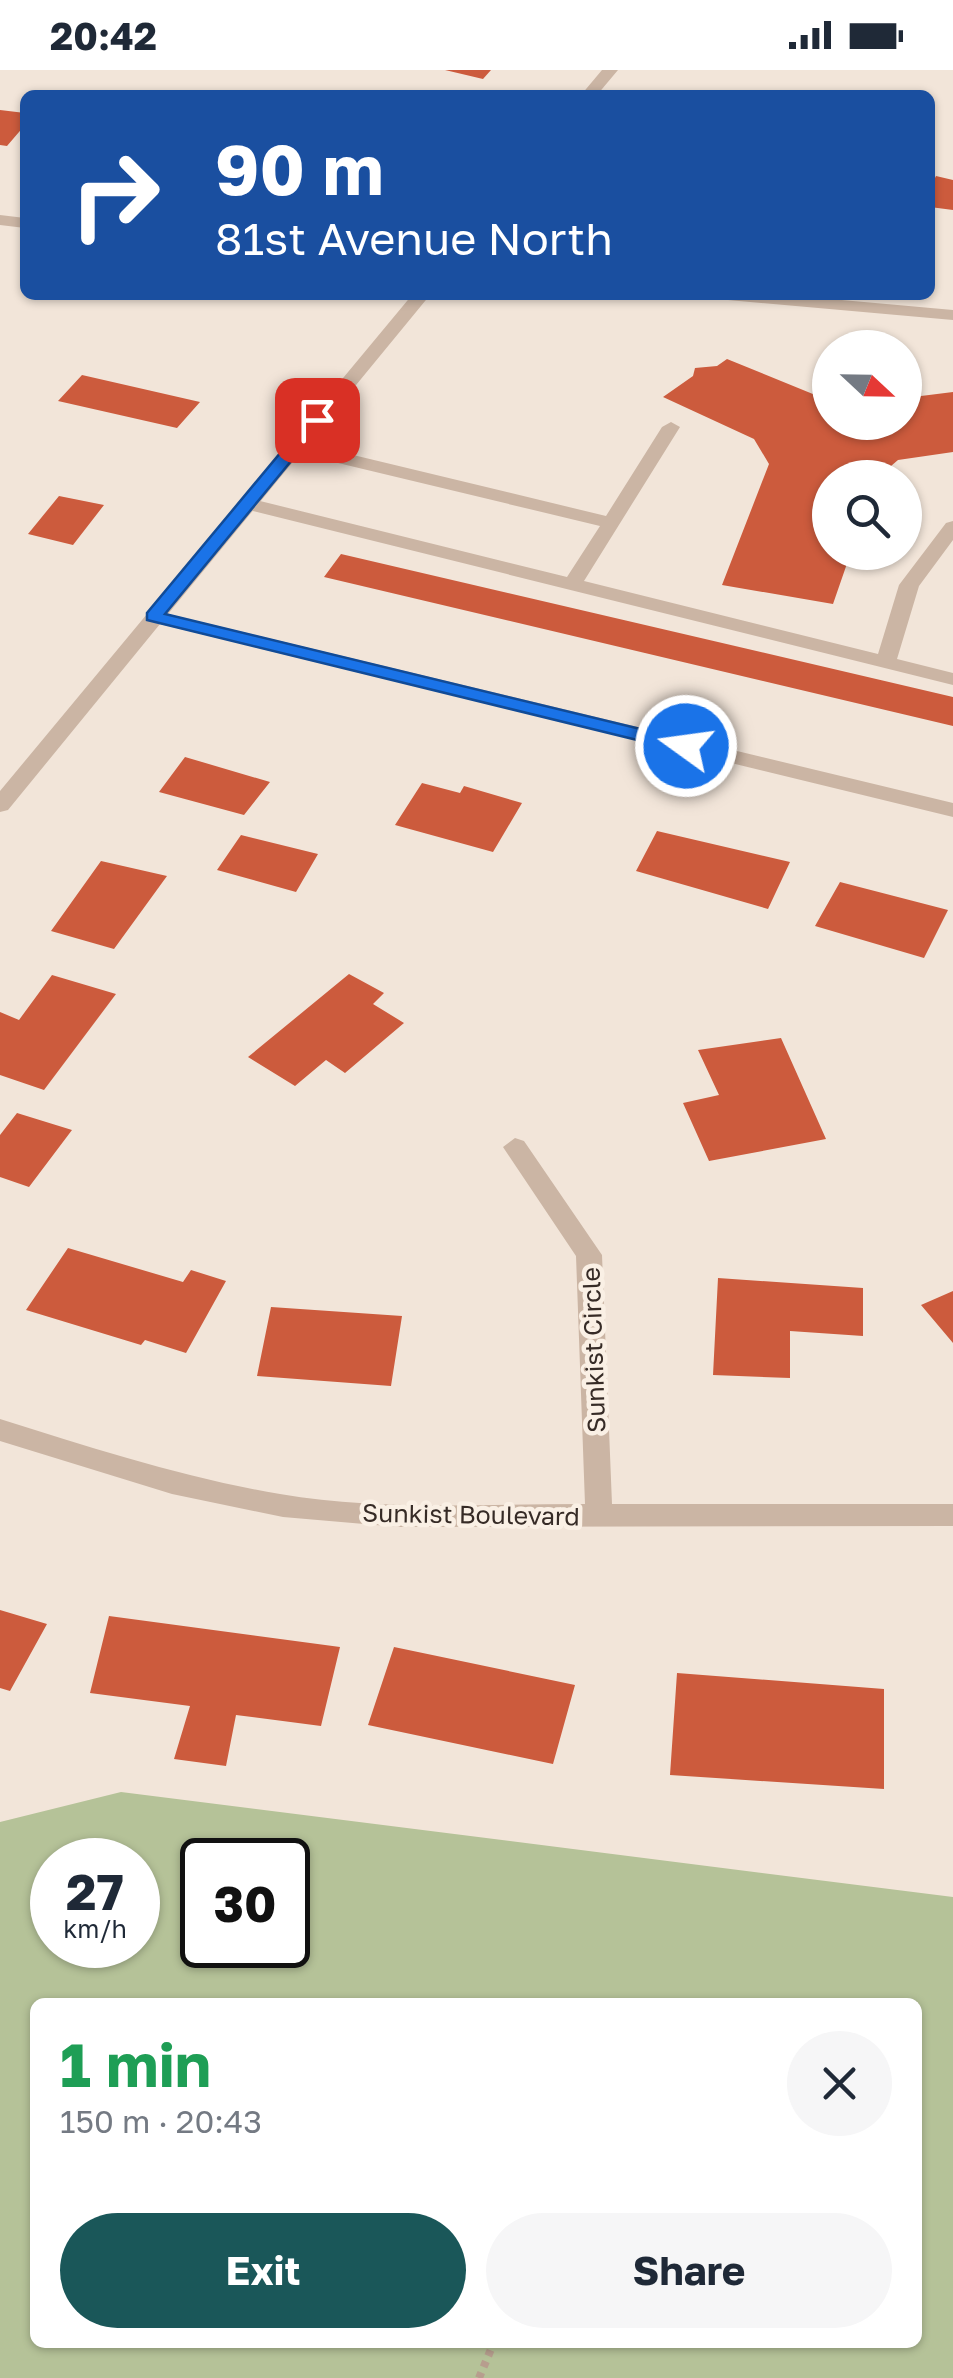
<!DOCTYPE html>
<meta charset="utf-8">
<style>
:root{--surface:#fff;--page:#f6f6f7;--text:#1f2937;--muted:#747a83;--accent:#1a5759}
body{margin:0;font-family:"Golos Text",sans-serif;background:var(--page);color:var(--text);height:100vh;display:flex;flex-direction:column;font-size:38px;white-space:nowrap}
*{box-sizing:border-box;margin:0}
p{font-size:32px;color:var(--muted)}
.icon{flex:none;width:55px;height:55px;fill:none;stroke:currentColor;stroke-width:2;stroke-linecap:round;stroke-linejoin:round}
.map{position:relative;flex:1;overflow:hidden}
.details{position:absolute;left:30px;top:1928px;width:892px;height:350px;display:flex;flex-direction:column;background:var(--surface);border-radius:15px;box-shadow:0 2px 8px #0004}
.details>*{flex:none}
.hud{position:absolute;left:20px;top:20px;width:915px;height:210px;border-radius:15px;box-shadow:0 2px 8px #0004;background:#1a4fa0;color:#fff;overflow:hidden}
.needle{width:65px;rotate:112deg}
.buttons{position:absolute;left:812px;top:260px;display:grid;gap:20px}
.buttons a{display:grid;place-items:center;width:110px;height:110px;border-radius:50%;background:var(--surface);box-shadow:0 2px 8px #0004;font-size:50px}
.speed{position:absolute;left:30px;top:1768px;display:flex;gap:20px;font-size:50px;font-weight:700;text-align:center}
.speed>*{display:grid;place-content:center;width:130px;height:130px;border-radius:50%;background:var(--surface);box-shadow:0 2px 8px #0004;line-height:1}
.speed small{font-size:25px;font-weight:400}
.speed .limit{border:5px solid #111;border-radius:15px;background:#fff;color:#111}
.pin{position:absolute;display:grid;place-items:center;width:85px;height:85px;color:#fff;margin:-42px;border-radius:20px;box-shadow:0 5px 15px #0006}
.me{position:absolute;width:110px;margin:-55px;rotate:284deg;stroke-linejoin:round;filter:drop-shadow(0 0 8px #0008)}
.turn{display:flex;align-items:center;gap:35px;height:210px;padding:0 30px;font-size:45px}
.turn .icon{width:130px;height:130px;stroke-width:2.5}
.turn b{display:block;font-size:70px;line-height:85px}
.round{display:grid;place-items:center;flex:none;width:105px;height:105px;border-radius:52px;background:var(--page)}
.overview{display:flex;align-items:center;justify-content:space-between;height:170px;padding:0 30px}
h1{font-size:60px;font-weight:700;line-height:75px;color:#1e9e55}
.primary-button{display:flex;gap:20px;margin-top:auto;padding:20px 30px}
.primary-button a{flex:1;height:115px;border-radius:60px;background:var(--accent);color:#fff;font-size:40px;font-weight:700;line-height:115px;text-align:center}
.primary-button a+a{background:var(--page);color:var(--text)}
.status{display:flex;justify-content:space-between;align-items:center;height:70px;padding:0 50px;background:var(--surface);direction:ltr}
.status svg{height:28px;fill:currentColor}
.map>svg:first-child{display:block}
.green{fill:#b5c298;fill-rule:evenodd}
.building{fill:#cc5b3d}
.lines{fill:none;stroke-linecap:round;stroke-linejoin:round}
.path{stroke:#b79e8e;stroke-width:8;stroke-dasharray:6 6;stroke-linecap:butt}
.service{fill:#cbb5a4;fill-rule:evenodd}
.minor{fill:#cbb5a4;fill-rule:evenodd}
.tertiary{fill:#cbb5a4;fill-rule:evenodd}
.route{fill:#1a73e8;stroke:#114b97;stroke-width:2.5}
.labels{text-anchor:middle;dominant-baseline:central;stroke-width:9;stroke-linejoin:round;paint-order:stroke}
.street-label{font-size:25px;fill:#362b26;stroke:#faf0e5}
</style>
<div class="status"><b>20:42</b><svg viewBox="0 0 49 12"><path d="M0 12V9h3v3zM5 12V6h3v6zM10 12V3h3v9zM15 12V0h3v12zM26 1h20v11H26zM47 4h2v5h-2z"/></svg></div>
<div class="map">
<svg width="953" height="2308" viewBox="0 0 953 2308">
<rect width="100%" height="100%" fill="#f2e5d9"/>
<path class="green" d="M121,1722L953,1827V2308H0V1752ZM52,1790H138V1875H52ZM202,1790H288V1875H202ZM35,1932H918V2272H35Z"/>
<path class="building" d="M445,0H491L483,9Z
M0,40L25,43V55L7,76L0,75Z
M936,106L953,110V140L930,137V118Z
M727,289L830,331V352H905V328L953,322V382L898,390L877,408H830V482H851L833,534L722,515L769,394L754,369L663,327L693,306L695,298L717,296Z
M82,305L200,332L177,358L58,331Z
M59,426L104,435L73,475L28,464Z
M341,484L953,627V656L324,507Z
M185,687L270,712L244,745L159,722Z
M422,713L460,723L464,716L522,733L493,782L395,755Z
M657,761L790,792L768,839L636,801Z
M241,765L318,784L296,822L217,800Z
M101,791L167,806L114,879L51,861Z
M840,812L948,840L924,888L815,856Z
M349,904L384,923L373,934L404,953L345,1003L326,990L295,1016L248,987Z
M52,905L116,924L44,1020L0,1005V942L19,950Z
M781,968L826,1069L709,1091L683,1033L719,1025L698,980Z
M17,1043L72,1060L29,1117L0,1107V1065Z
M68,1178L183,1212L191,1200L226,1211L186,1283L145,1270L141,1275L26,1240Z
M718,1208L863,1218V1266L790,1261V1308L713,1305Z
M953,1221V1273L921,1235Z
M271,1237L402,1246L391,1316L257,1306Z
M0,1540L47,1554L10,1621L0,1618Z
M109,1546L340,1577L321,1656L236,1645L226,1696L174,1689L190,1636L90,1623Z
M394,1577L575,1615L553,1694L368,1655Z
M677,1603L884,1619V1719L670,1705Z"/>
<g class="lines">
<path class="path" d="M479,2308L494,2272"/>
<path class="service" d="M671,352L680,357L584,511L878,584L899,515L946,453L953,451V470L919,516L897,589L953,603V615L241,438L239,434L248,428L567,507L600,456L288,381L286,377L295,371L606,446L662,357Z"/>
<path class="minor" d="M412,225H430L168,544L953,733V747L160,554L8,740L0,742V721Z
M515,1068L524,1071L602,1185L612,1434H953V1456L399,1457L283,1447L172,1424L0,1371V1349C93,1378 184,1408 280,1424C380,1441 484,1434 585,1434L576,1186L503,1077Z"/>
<path class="tertiary" d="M602,0H618L597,25H581Z
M0,145L25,148V158L0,155Z
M719,225H786L953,240V250L728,230Z"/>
</g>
<path class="route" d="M311,346L325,350L165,544L686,670L693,671V680L686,682L147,550V543Z"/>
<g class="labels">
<g class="street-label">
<text transform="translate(593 1280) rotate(-92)">Sunkist Circle</text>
<text transform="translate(471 1444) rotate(1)">Sunkist Boulevard</text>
</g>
</g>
</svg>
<div class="buttons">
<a><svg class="needle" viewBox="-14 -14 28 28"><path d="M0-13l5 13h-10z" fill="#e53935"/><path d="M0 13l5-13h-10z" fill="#747a83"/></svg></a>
<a><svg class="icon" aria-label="search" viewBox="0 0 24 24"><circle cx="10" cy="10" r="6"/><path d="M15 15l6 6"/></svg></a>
</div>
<div class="speed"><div>27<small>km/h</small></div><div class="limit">30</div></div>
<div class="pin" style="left:317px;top:350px;background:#d93025"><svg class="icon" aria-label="arrive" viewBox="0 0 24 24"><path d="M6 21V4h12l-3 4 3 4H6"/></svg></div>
<svg class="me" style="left:686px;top:676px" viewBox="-20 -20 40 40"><circle r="17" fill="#1a73e8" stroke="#fff" stroke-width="3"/><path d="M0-11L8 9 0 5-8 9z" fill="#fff"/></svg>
<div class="hud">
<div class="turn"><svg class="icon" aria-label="right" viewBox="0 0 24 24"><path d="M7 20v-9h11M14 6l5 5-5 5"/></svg><div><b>90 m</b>81st Avenue North</div></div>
</div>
<section class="details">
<div class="overview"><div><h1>1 min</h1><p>150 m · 20:43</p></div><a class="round"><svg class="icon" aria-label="close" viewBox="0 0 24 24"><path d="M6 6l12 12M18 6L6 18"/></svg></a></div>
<div class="primary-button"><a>Exit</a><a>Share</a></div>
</section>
</div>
